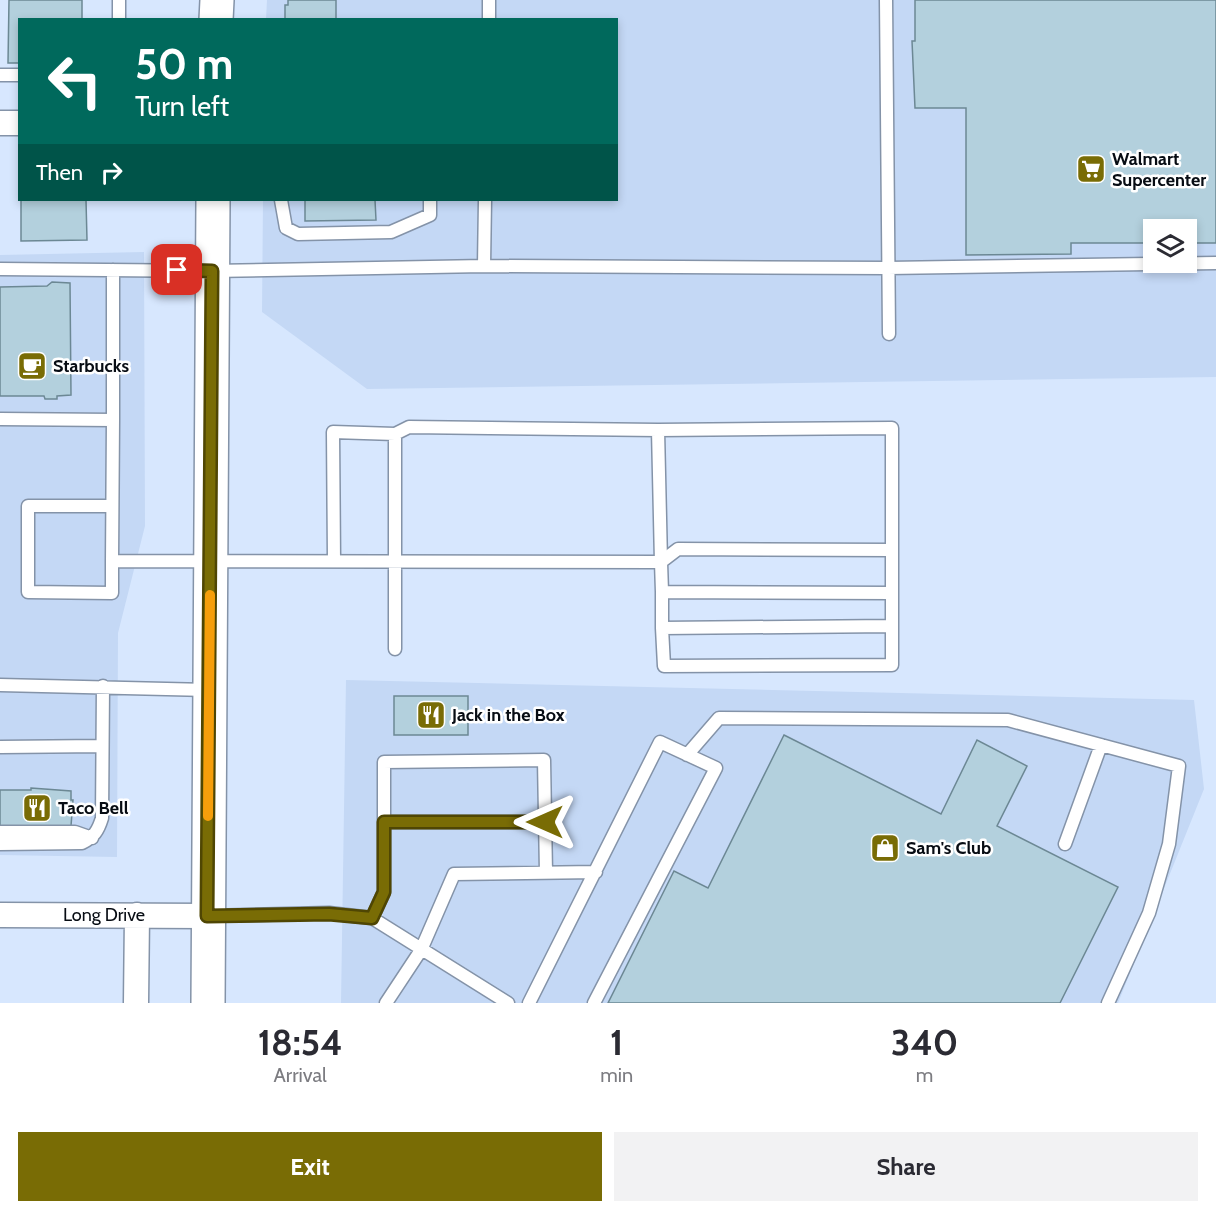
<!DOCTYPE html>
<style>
:root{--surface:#fff;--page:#f2f2f3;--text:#2b2b33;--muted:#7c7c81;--accent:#796c05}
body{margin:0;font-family:Cabin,sans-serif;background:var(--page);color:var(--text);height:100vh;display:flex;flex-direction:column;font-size:22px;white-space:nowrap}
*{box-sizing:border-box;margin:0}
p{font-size:20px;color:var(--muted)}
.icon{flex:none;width:33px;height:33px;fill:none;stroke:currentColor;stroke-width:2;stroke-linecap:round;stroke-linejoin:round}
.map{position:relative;height:1003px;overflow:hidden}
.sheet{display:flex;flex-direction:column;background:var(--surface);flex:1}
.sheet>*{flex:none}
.hud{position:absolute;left:18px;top:18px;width:600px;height:183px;border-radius:0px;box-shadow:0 3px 9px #0003;background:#00695c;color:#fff;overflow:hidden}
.controls{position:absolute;left:1143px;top:219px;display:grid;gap:12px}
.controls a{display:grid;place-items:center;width:54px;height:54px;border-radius:0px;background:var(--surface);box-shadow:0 3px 9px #0003;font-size:30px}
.pin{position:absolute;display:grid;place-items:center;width:51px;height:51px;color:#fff;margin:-26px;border-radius:12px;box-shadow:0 3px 9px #0006}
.me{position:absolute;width:66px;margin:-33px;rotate:270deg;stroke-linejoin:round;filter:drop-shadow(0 0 4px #0008)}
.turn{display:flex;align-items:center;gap:21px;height:126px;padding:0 18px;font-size:27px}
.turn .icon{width:78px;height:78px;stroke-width:2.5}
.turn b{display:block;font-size:42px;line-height:51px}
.then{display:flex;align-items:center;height:57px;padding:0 18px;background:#0003;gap:12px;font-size:22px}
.eta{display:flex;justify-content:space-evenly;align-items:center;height:102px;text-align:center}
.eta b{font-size:36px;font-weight:700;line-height:42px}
.action{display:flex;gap:12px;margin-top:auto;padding:12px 18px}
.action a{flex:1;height:69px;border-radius:0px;background:var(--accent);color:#fff;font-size:24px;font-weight:700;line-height:69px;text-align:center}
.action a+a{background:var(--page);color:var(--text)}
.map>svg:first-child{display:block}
.built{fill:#c4d8f5;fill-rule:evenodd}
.building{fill:#b3d0dd;stroke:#6c8894;stroke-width:1.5}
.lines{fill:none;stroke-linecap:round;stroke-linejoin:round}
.service-casing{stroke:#8493a8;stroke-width:15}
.minor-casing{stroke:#8493a8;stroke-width:27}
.secondary-casing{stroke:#8493a8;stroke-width:36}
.service{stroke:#fff;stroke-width:12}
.minor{stroke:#fff;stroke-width:24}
.secondary{stroke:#fff;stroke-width:33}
.route-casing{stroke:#4f4603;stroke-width:15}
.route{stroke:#796c05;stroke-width:10}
.slow{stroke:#f59e0b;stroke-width:10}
.labels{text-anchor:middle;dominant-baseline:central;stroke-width:5;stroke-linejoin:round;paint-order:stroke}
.poi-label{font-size:18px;font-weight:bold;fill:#070c13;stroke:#fff;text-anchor:start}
.street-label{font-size:18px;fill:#070c13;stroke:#fff}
</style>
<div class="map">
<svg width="1216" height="1003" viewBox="0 0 1216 1003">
<rect width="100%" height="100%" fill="#d7e7fe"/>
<path class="built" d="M267,0H1216V377L367,389L262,312L263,200H616V20L266,19ZM1154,230H1186V262H1154Z
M144,252L145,526L118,633L117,857L0,855V255Z
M346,680L1194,700L1204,789L1118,1003H341Z"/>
<path class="building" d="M9,0H82V20H20V63H8Z
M288,0H336V20H285V5H288Z
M915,0H1216V243H1186V230H1154V243H1071V254L966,255V108H915L912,41H915Z
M21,200H86L87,240L21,241Z
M305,200H375L376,220L305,221Z
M52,282L70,283L71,395L57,396V399H45L44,396H0V287L47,286Z
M394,696H468V735H394Z
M784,735L941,814L977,740L1027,766L997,826L1118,887L1060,1003H608L674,871L708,888Z
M31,788L71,791V800H73L71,826H0V790H31Z"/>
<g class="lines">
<g class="service-casing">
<path id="service" d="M119,0V20
M489,0V20
M886,0L889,334
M0,75H20
M281,200L286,228L298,234L391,232L430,215V200
M484,266L485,200
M0,269L212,271L484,266L888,268L1216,263
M0,419L113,420L112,561L661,562L658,430L892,428V550L678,549L661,562L662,592L892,593V550
M113,420V270
M395,434V649
M112,506H28V592L112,593V561
M334,560L333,432L395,434L409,427L658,430
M662,592V628L892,626V593
M662,628L664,666L892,665V626
M0,685L208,690
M0,747L102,746
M687,755L719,718L1008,720L1179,766L1169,844L1149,913L1108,1003
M384,822H545
M0,832H75L92,838
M0,844L82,843C94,837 98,831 102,818L103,686
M1065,844L1101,745
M209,916L329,913L372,918L508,1003
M372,918L384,892V762L544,760L546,873
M386,1003L421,950L454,874L596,872
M529,1003L660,742L716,768L594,1003"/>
</g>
<g class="minor-casing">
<path id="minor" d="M0,123H20
M0,915L207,916
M136,1003L137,915"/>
</g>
<g class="secondary-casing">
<path id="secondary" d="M216,20L217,0
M208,1003L213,200"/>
</g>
<use href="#service" class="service"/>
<use href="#minor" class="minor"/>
<use href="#secondary" class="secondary"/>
</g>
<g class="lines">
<g class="route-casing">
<path id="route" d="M177,270L212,271L207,916L329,914L372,918L384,892V822H545"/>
</g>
<use href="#route" class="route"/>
<path class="slow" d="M208,816L210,595"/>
</g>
<defs>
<g id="supermarket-square" transform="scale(1.5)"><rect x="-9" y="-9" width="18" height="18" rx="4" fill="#796c05" stroke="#fff"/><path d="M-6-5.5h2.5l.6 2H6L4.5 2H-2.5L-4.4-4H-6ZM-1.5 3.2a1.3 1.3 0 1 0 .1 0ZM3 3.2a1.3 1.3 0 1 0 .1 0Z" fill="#fff"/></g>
<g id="cafe-square" transform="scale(1.5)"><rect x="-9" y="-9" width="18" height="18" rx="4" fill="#796c05" stroke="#fff"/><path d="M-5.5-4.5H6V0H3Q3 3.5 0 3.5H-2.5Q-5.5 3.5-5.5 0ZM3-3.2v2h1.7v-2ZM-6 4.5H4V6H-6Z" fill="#fff"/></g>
<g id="restaurant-square" transform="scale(1.5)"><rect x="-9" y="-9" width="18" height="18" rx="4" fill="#796c05" stroke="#fff"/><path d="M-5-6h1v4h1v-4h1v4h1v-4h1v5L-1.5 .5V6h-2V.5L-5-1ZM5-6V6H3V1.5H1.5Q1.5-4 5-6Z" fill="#fff"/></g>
<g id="shop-square" transform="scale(1.5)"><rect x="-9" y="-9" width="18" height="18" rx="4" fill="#796c05" stroke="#fff"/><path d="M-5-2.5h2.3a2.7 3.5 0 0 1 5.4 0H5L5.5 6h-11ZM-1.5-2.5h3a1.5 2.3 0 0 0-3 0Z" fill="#fff"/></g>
</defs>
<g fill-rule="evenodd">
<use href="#supermarket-square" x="1091" y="169"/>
<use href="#cafe-square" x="32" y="366"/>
<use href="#restaurant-square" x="431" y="715"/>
<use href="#restaurant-square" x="37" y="808"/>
<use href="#shop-square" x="885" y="848"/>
</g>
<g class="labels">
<g class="poi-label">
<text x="1112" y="159">Walmart<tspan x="1112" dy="21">Supercenter</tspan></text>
<text x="53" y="366">Starbucks</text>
<text x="452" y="715">Jack in the Box</text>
<text x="58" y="808">Taco Bell</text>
<text x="906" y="848">Sam's Club</text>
</g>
<g class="street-label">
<text x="104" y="915">Long Drive</text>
</g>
</g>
</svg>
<div class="controls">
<a><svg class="icon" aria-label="layers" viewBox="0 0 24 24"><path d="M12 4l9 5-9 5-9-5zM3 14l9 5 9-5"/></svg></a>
</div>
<div class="pin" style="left:177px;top:270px;background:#d93025"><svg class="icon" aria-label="arrive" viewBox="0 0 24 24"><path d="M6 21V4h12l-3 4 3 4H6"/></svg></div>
<svg class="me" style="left:545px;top:822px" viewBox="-20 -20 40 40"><path d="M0-17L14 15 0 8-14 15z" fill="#796c05" stroke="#fff" stroke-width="4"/></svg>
<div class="hud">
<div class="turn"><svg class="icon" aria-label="left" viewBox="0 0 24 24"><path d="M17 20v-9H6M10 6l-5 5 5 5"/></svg><div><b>50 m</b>Turn left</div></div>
<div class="then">Then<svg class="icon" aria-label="right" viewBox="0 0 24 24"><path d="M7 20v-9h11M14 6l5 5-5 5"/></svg></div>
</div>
</div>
<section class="sheet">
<div class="eta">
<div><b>18:54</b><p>Arrival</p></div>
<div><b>1</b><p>min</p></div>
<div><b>340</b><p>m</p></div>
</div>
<div class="action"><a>Exit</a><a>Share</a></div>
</section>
